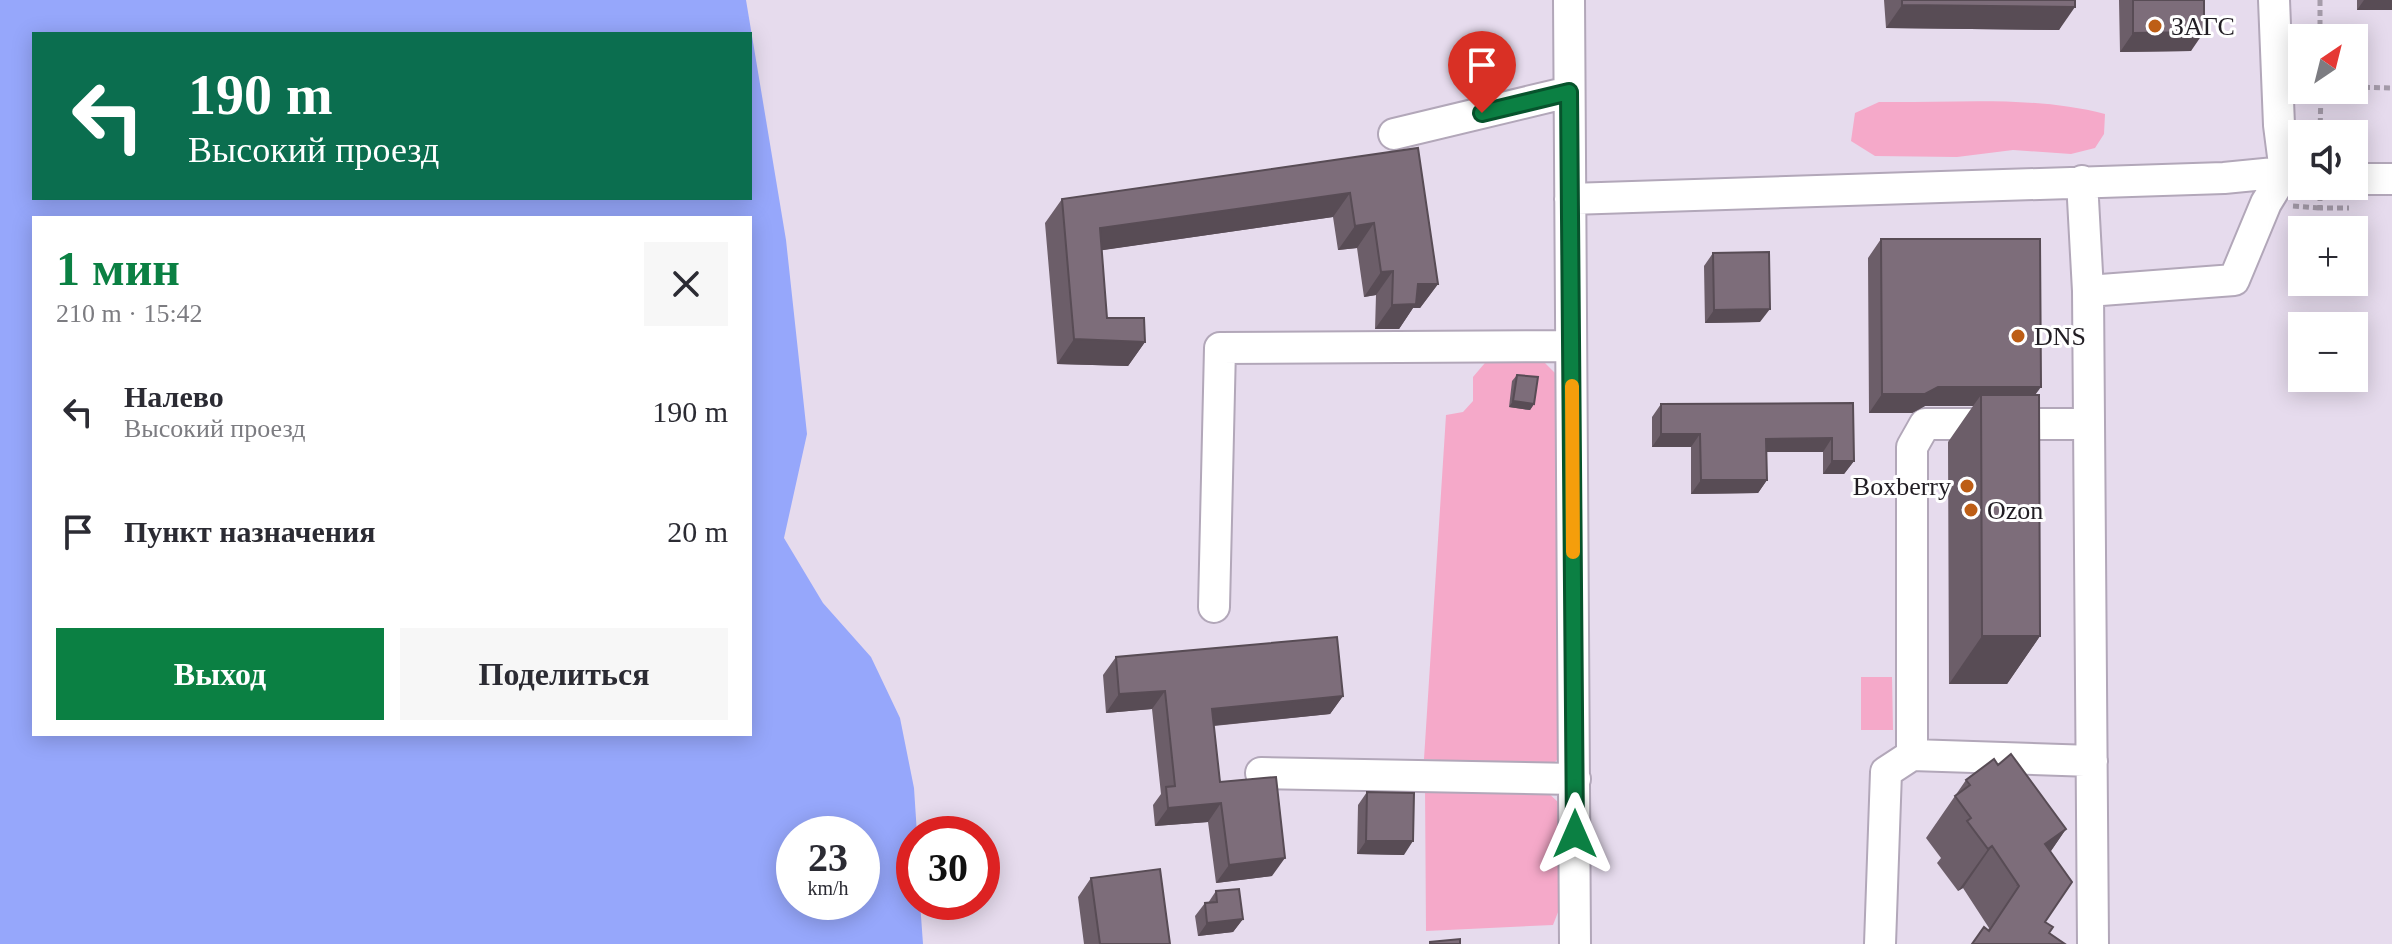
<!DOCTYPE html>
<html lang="ru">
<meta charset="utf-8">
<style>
:root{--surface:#fff;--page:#f7f7f7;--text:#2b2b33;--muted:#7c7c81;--accent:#0b8043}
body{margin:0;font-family:Georgia,serif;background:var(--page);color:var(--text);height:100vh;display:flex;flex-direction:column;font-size:30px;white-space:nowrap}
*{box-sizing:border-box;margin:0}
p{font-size:26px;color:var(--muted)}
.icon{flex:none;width:44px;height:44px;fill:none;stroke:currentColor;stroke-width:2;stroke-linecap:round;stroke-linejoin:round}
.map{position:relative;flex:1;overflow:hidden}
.panel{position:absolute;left:32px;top:216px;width:720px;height:520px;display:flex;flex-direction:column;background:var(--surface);border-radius:0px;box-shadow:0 4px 20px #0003}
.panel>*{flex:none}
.top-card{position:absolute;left:32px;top:32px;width:720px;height:168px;border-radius:0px;box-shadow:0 4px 20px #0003;background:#0b6e4f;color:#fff;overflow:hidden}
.needle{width:52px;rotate:35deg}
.buttons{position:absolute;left:2288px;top:24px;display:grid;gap:16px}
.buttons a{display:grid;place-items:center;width:80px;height:80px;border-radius:0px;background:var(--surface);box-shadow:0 4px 20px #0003;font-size:40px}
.speed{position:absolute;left:776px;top:816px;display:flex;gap:16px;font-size:40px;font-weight:700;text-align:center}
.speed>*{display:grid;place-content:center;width:104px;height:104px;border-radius:50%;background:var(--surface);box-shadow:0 4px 20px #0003;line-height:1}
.speed small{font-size:20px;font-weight:400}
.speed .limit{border:12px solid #d22;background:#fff;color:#111}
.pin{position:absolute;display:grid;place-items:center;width:68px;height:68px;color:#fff;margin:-82px -34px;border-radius:50% 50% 50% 0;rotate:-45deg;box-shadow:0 0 8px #0007}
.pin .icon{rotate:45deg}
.me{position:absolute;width:88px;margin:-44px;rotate:0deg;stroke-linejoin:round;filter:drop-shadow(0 0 6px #0008)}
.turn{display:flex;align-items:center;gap:28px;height:168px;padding:0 24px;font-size:36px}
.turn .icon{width:104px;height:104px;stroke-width:2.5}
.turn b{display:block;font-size:56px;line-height:68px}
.round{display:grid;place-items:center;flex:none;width:84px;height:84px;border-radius:0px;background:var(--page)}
.headline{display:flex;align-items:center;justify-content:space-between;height:136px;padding:0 24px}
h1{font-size:48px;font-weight:700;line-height:60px;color:var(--accent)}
.cta{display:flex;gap:16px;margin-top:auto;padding:16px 24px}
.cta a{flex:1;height:92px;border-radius:0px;background:var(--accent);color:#fff;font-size:32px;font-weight:700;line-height:92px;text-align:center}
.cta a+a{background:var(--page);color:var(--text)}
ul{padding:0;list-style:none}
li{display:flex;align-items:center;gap:24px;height:120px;padding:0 24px}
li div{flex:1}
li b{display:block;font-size:30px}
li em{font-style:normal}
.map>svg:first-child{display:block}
.green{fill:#f5a9c9}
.water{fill:#96a7fb;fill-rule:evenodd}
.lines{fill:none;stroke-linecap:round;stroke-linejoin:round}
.minor-casing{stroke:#b2a7b9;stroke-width:34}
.path{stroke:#a59caa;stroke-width:5;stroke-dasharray:6 4;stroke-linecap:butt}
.minor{stroke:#fff;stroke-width:30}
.wall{fill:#6c5e69}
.shaded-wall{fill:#584c55}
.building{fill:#7d6d7a;stroke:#584c55;stroke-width:2}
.route-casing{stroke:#07532c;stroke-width:20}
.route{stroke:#0b8043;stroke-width:14}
.slow{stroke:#f59e0b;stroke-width:14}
.poi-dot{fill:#bd5e16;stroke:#fff;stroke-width:3}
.labels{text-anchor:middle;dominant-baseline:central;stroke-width:6;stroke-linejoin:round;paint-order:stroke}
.poi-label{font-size:26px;fill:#211d23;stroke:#fff;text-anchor:start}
</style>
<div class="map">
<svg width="2392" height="944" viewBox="0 0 2392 944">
<rect width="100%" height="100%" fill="#e6dbed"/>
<path class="green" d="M1879,102C1953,103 2033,95 2105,114L2104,134L2095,148L2071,154L2013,150L1957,157L1875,156L1851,141L1855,113Z
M1490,357L1545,363L1560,378L1558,759L1550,767L1424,759L1446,415L1463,412L1473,401V377Z
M1861,677H1892L1893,730H1861Z
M1425,785L1544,789L1559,803L1562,902L1553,925L1426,931Z"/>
<path class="water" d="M0,0H746L786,240L807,434L784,538L823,603L871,657L900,718L914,788L917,834H914V902H920L923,944H0ZM34,34H750V198H34ZM34,218H750V734H34ZM862,834V902H794V834Z"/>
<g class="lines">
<g class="minor-casing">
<path id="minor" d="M1569,0L1575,944
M2274,0L2279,125L2285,172
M1394,134L1569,92
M2354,179H2392
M2082,181L2088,291
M1570,199L2224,178L2285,172L2300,176
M1214,607L1220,348L1571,346
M1912,755V447L1925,424H2089
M1261,773L1575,779
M1880,944L1886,772L1912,755L2092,761
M2093,944L2088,291L2234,280L2266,203L2285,172"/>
</g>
<path class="path" d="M2320,0V38
M2354,87L2392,88
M2320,134L2321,90
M2320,195V208H2349
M2293,206L2320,208"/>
<use href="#minor" class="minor"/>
</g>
<path class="wall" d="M1884,0H2075L2059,30L1886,28Z
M2119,0H2204L2191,51L2120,52Z
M2357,0H2392V10H2357Z
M1418,148L1438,284L1420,308H1413L1399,329H1375L1376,295L1364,297L1357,248L1338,250L1333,217L1102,250L1107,318L1145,342L1128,366L1057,364L1045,223L1062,199Z
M1881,239L2035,395L2040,636L2007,684H1949L1948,442L1973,406H1925L1912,413H1869L1868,258Z
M1713,253L1760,322L1705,323L1704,266Z
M1517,375L1534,404L1530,410L1509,407L1512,381Z
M1853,403L1854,461L1844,474H1823V452H1767V480L1758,493L1691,494V447H1652V417L1661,404Z
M1116,657L1343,696L1330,714L1214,726L1220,782L1272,876L1216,883L1208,822L1155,826L1153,805L1161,794L1152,709L1106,713L1103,675Z
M1998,765L2066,829L2051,851L2045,922L1988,930L1989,928L1963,888L1958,891L1937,863L1941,858L1926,838L1966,780Z
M1367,792L1404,855L1357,854L1358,805Z
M1091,878L1170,944H1084L1078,897Z
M1216,891L1243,919L1233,932L1198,936L1195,916L1205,903H1208Z"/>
<path class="shaded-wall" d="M2364,0H2392V10H2357Z
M1902,5L2075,7L2059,30L1886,28Z
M2204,32L2191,51L2120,52L2133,33Z
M1350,193L1333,217L1083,253L1100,228Z
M1374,223L1357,248L1338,250L1355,226Z
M1393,271L1376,295L1364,297L1381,272Z
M1418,284H1438L1420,308H1413L1399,329H1375L1392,305Z
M1770,309L1760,322L1705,323L1714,310Z
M1074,339L1145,342L1128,366L1057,364Z
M1938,387H2041L2027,406L1981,395L1973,406H1925L1912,413H1869L1882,394Z
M1513,401L1534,404L1530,410L1509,407Z
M1661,434H1700L1691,447H1652Z
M1832,438L1823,452H1757L1766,439Z
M1832,461H1854L1844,474H1823Z
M1701,480H1767L1758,493L1691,494Z
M1982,636H2040L2007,684H1949Z
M1165,691L1152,709L1106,713L1119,694Z
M1343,696L1330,714L1199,727L1212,709Z
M1221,803L1208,822L1155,826L1168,808Z
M2066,829L2037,871L2016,886L2045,844Z
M1366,841H1413L1404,855L1357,854Z
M1992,846L1963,888L1958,891L1988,849Z
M1285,858L1272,876L1216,883L1229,865Z
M1243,919L1233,932L1198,936L1207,923Z"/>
<path class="building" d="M1902,0H2075V7L1902,5Z
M2133,0H2204V32L2133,33Z
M1418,148L1438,284H1418L1416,304L1392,305L1393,271L1381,272L1374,223L1355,226L1350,193L1100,228L1107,318H1144L1145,342L1074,339L1062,199Z
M1881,239H2040L2041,387H1938L1925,394H1882Z
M1769,252L1770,309L1714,310L1713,253Z
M1517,375L1538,377L1534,404L1513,401Z
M1981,395H2039L2040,636H1982Z
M1853,403L1854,461H1832V438L1766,439L1767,480H1701L1700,434H1661V404Z
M1337,637L1343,696L1212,709L1220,782L1276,777L1285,858L1229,865L1221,803L1168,808L1166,787L1175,786L1165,691L1119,694L1116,657Z
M2011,754L2066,829L2045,844L2072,882L2045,922L2053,927L2049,933L2065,944H1972L1984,927L1989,931L2019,886L1992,846L1988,849L1967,821L1971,818L1955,796L1970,785L1966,780L1994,759L1998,765Z
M1367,792L1414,793L1413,841H1366Z
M1160,869L1170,944H1100L1091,878Z
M1239,889L1243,919L1207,923L1205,903L1217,902L1216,891Z
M1460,939V944H1430V942Z"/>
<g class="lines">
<g class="route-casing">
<path id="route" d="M1482,113L1569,92L1575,834"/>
</g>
<use href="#route" class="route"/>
<path class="slow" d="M1572,386L1573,552"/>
</g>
<g class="poi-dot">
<circle cx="2155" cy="26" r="8"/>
<circle cx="2018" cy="336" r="8"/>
<circle cx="1967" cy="486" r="8"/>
<circle cx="1971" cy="510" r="8"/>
</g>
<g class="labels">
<g class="poi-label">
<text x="2171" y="26">ЗАГС</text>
<text x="2034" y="336">DNS</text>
<text x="1951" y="486" text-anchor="end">Boxberry</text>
<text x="1987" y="510">Ozon</text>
</g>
</g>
</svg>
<div class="buttons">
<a><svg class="needle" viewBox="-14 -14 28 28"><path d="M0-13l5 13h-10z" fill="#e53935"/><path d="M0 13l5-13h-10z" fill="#7c7c81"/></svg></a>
<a><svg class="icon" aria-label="sound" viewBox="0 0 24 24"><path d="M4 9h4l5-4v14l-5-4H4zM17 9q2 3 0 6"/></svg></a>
<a>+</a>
<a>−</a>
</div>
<div class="speed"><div>23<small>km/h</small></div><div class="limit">30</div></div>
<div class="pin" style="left:1482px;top:113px;background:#d93025"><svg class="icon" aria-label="arrive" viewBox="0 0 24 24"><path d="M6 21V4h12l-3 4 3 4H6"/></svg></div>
<svg class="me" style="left:1575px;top:834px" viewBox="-20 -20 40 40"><path d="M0-17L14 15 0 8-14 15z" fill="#0b8043" stroke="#fff" stroke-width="4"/></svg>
<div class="top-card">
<div class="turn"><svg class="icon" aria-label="left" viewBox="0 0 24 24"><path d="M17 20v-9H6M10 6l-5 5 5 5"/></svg><div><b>190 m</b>Высокий проезд</div></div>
</div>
<section class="panel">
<div class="headline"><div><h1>1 мин</h1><p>210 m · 15:42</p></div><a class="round"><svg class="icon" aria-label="close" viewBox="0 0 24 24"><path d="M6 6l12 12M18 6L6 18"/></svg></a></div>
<ul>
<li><svg class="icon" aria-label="left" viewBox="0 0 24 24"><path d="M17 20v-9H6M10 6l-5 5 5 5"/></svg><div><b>Налево</b><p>Высокий проезд</p></div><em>190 m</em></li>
<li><svg class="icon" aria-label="arrive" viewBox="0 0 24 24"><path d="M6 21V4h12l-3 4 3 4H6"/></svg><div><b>Пункт назначения</b></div><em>20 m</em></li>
</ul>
<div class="cta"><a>Выход</a><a>Поделиться</a></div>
</section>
</div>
